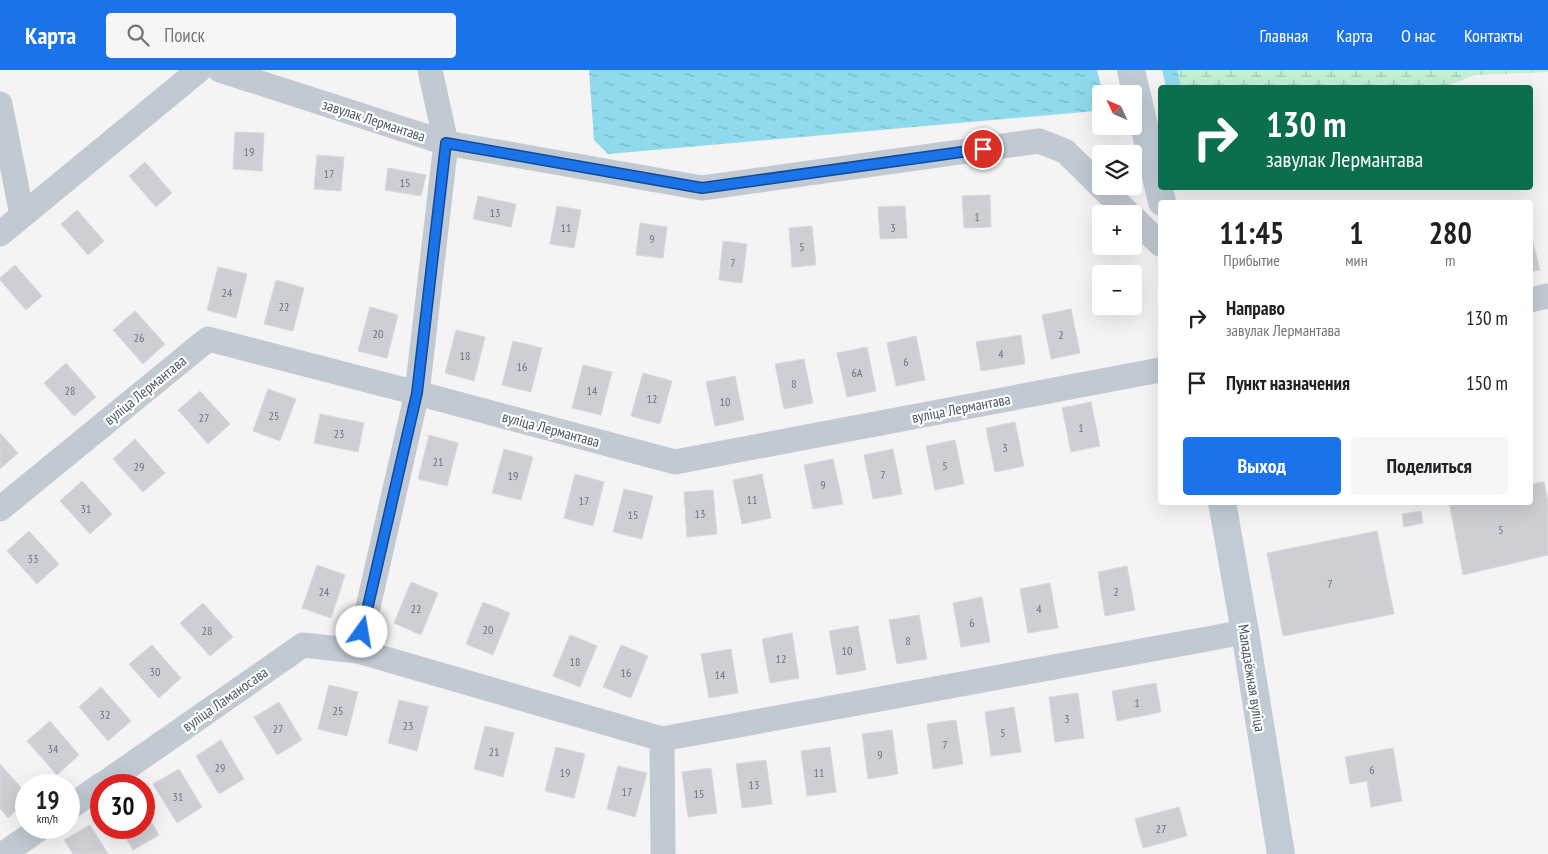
<!DOCTYPE html>
<html lang="ru">
<meta charset="utf-8">
<style>
:root{--surface:#fff;--page:#f6f6f6;--text:#202124;--muted:#757577;--accent:#1a73e8}
body{margin:0;font-family:"PT Sans Narrow",sans-serif;background:var(--page);color:var(--text);height:100vh;display:flex;flex-direction:column;font-size:19px;white-space:nowrap}
*{box-sizing:border-box;margin:0}
p{font-size:16px;color:var(--muted)}
.icon{flex:none;width:28px;height:28px;fill:none;stroke:currentColor;stroke-width:2;stroke-linecap:round;stroke-linejoin:round}
.map{position:relative;flex:1;overflow:hidden}
.details{position:absolute;left:1158px;top:130px;width:375px;height:305px;display:flex;flex-direction:column;background:var(--surface);border-radius:5px;box-shadow:0 5px 20px #0002}
.details>*{flex:none}
.top-card{position:absolute;left:1158px;top:15px;width:375px;height:105px;border-radius:5px;box-shadow:0 5px 20px #0002;background:#0b6e4f;color:#fff;overflow:hidden}
.needle{width:32px;rotate:314deg}
.fabs{position:absolute;left:1092px;top:15px;display:grid;gap:10px}
.fabs a{display:grid;place-items:center;width:50px;height:50px;border-radius:5px;background:var(--surface);box-shadow:0 5px 20px #0002;font-size:25px}
.speed{position:absolute;left:15px;top:704px;display:flex;gap:10px;font-size:25px;font-weight:700;text-align:center}
.speed>*{display:grid;place-content:center;width:65px;height:65px;border-radius:50%;background:var(--surface);box-shadow:0 5px 20px #0002;line-height:1}
.speed small{font-size:12px;font-weight:400}
.speed .limit{border:8px solid #d22;background:#fff;color:#111}
.pin{position:absolute;display:grid;place-items:center;width:42px;height:42px;color:#fff;margin:-21px;border:2px solid #fff;border-radius:50%;box-shadow:0 1px 5px #0007}
.me{position:absolute;width:55px;margin:-28px;rotate:13deg;stroke-linejoin:round;filter:drop-shadow(0 0 4px #0008)}
.turn{display:flex;align-items:center;gap:18px;height:105px;padding:0 25px;font-size:22px}
.turn .icon{width:65px;height:65px;stroke-width:2.5}
.turn b{display:block;font-size:35px;line-height:42px}
.eta{display:flex;justify-content:space-evenly;align-items:center;height:85px;text-align:center}
.eta b{font-size:30px;font-weight:700;line-height:35px}
.button{display:flex;gap:10px;margin-top:auto;padding:10px 25px}
.button a{flex:1;height:58px;border-radius:5px;background:var(--accent);color:#fff;font-size:20px;font-weight:700;line-height:58px;text-align:center}
.button a+a{background:var(--page);color:var(--text)}
ul{padding:0;list-style:none}
li{display:flex;align-items:center;gap:15px;height:65px;padding:0 25px}
li div{flex:1}
li b{display:block;font-size:19px}
li em{font-style:normal}
header{display:flex;align-items:center;gap:30px;box-sizing:border-box;height:70px;padding:0 25px;background:var(--accent);color:#fff}
header strong{font-size:24px}
nav{display:flex;gap:28px;margin-inline-start:auto;font-size:18px}
.search{width:350px;height:45px;background:var(--page);display:flex;align-items:center;gap:12px;box-sizing:border-box;padding:0 18px;border-radius:5px;color:var(--muted);font-size:19px}
.map>svg:first-child{display:block}
.wetland{fill:url(#wetland-marsh)}
.water{fill:url(#water-ripples)}
.building{fill:#cdcfd5;stroke:#d7d9de}
.lines{fill:none;stroke-linecap:round;stroke-linejoin:round}
.street{stroke:#c1cad2;stroke-width:25}
.secondary{stroke:#c1cbd6;stroke-width:28}
.route-casing{stroke:#114b97;stroke-width:12}
.route{stroke:#1a73e8;stroke-width:9}
.labels{text-anchor:middle;dominant-baseline:central;stroke-width:4.5;stroke-linejoin:round;paint-order:stroke}
.number-label{font-size:12px;fill:#6b747e}
.street-label{font-size:15px;fill:#4a5661;stroke:#fff}
</style>
<header>
<strong>Карта</strong>
<div class="search"><svg class="icon" aria-label="search" viewBox="0 0 24 24"><circle cx="10" cy="10" r="6"/><path d="M15 15l6 6"/></svg>Поиск</div>
<nav><a>Главная</a><a>Карта</a><a>О нас</a><a>Контакты</a></nav>
</header>
<div class="map">
<svg width="1548" height="784" viewBox="0 0 1548 784">
<defs>
<pattern id="wetland-marsh" width="20" height="14" patternUnits="userSpaceOnUse" patternTransform="scale(1.25)"><rect width="20" height="14" fill="#c3f1d5"/><path d="M1 5h8M5 5V1M11 12h8M15 12V8" fill="none" stroke="#a0c6b0"/></pattern>
<pattern id="water-ripples" width="26" height="14" patternUnits="userSpaceOnUse" patternTransform="scale(1.25)"><rect width="26" height="14" fill="#90daee"/><path d="M2 4q2-2 4 0t4 0M15 11q2-2 4 0t4 0" fill="none" stroke="#78b4c4"/></pattern>
</defs>
<rect width="100%" height="100%" fill="#f5f3f3"/>
<path class="wetland" d="M1177,0H1548V2L1475,5L1442,18H1181Z"/>
<path class="water" d="M589,0H1097L1103,24H1101V28L1096,41L608,84L594,70Z
M1162,0H1177L1181,17H1166Z"/>
<path class="building" d="M235,62L264,63L262,101L233,99Z
M317,85L344,87L341,121L314,119Z
M145,92L172,123L156,137L129,106Z
M388,98L426,105L421,126L385,120Z
M990,125L991,157L964,158L962,126Z
M478,126L516,134L511,157L473,149Z
M557,136L581,140L574,178L550,174Z
M905,136L907,168L880,169L878,137Z
M77,140L104,171L88,185L61,154Z
M640,153L667,157L663,188L636,185Z
M812,156L816,195L792,197L789,158Z
M1530,161L1540,200L1530,202Z
M723,171L747,174L742,213L719,210Z
M15,195L42,226L26,240L0,210V208Z
M218,197L247,204L236,248L207,240Z
M276,210L304,218L293,261L264,254Z
M370,237L398,245L387,288L358,281Z
M1071,239L1080,283L1051,289L1042,245Z
M135,241L165,274L143,294L113,260Z
M456,260L485,267L474,311L445,303Z
M1021,265L1025,294L981,301L976,272Z
M916,266L925,310L896,316L887,273Z
M513,271L542,278L531,322L502,315Z
M867,277L876,321L847,327L837,283Z
M804,289L813,333L784,339L775,294Z
M66,293L96,327L74,346L44,313Z
M583,295L612,302L601,345L572,338Z
M643,303L672,311L660,354L631,346Z
M735,306L744,350L715,356L706,312Z
M268,319L296,329L280,371L253,361Z
M200,321L230,354L208,374L178,340Z
M1091,332L1100,376L1071,382L1062,338Z
M320,344L364,353L358,382L314,373Z
M1015,352L1024,396L995,402L986,358Z
M0,363L18,383L0,399Z
M429,365L458,373L447,416L418,409Z
M135,369L165,403L143,422L113,389Z
M955,370L964,414L935,420L926,376Z
M504,379L533,387L521,430L492,423Z
M893,379L902,424L873,429L864,385Z
M833,389L843,434L813,439L804,395Z
M575,404L604,412L593,456L564,448Z
M762,404L771,448L742,454L733,410Z
M82,411L112,444L90,464L60,431Z
M1544,412L1548,431V485L1463,505L1449,432H1530V414Z
M624,419L653,426L642,469L613,462Z
M713,420L717,464L687,467L684,422Z
M1421,441L1423,453L1404,457L1402,444Z
M29,461L59,494L37,514L7,481Z
M1377,461L1394,544L1283,566L1267,483Z
M317,495L345,505L331,548L302,538Z
M1127,496L1135,540L1105,546L1098,502Z
M411,512L438,523L421,565L394,553Z
M1050,513L1058,558L1028,563L1020,519Z
M982,527L990,572L961,577L953,533Z
M483,532L510,543L493,585L466,574Z
M203,533L233,567L210,586L180,553Z
M919,545L927,589L897,594L889,550Z
M858,556L866,600L837,605L829,561Z
M792,563L799,608L770,613L762,569Z
M570,565L597,576L580,617L553,606Z
M152,575L181,608L159,628L129,594Z
M621,575L648,586L631,628L603,617Z
M731,579L738,623L709,628L701,584Z
M1156,613L1161,642L1117,651L1112,621Z
M329,615L358,622L347,666L318,659Z
M101,617L131,651L108,671L79,637Z
M1078,623L1084,668L1055,672L1049,627Z
M399,630L428,637L417,681L388,673Z
M279,632L302,670L277,685L254,647Z
M1014,637L1021,682L991,686L985,642Z
M956,650L963,694L933,699L927,654Z
M50,651L79,685L57,705L27,671Z
M485,656L514,663L503,707L474,699Z
M892,660L898,704L868,709L862,664Z
M221,670L244,709L219,724L196,686Z
M556,677L585,684L574,728L545,721Z
M830,677L836,722L807,726L801,681Z
M1393,678L1402,731L1371,737L1367,711L1350,714L1345,687Z
M766,690L772,734L742,738L736,694Z
M0,694L26,723V731L8,748L0,738Z
M618,696L647,703L635,747L607,739Z
M711,698L717,743L688,747L682,702Z
M179,699L202,737L177,753L153,714Z
M1179,737L1187,766L1143,778L1135,749Z
M144,739L159,765L133,780L120,758H144Z
M90,755L108,784H73L64,770Z"/>
<g class="lines">
<path class="street" d="M220,0L446,73L702,118L1039,71L1065,81L1129,144
M0,34L22,145
M1134,148L1160,174
M0,164L199,0
M1530,230L1548,226
M0,439L208,269L417,323L675,392L1160,300
M358,581L417,323L446,73L430,0
M662,669L663,784
M102,715L303,575L358,581L662,669L1245,562
M69,738L101,715
M3,784L41,758"/>
<path class="secondary" d="M1131,0L1162,132
M1222,432L1245,562L1281,784"/>
</g>
<g class="lines">
<g class="route-casing">
<path id="route" d="M362,562L417,323L446,73L702,118L983,79"/>
</g>
<use href="#route" class="route"/>
</g>
<g class="labels">
<g class="number-label">
<text x="249" y="81">19</text>
<text x="329" y="103">17</text>
<text x="405" y="112">15</text>
<text x="495" y="142">13</text>
<text x="977" y="146">1</text>
<text x="566" y="157">11</text>
<text x="893" y="157">3</text>
<text x="652" y="168">9</text>
<text x="802" y="176">5</text>
<text x="733" y="192">7</text>
<text x="227" y="222">24</text>
<text x="284" y="236">22</text>
<text x="378" y="263">20</text>
<text x="1061" y="264">2</text>
<text x="139" y="267">26</text>
<text x="1001" y="283">4</text>
<text x="465" y="285">18</text>
<text x="906" y="291">6</text>
<text x="522" y="296">16</text>
<text x="857" y="302">6А</text>
<text x="794" y="313">8</text>
<text x="70" y="320">28</text>
<text x="592" y="320">14</text>
<text x="652" y="328">12</text>
<text x="725" y="331">10</text>
<text x="274" y="345">25</text>
<text x="204" y="347">27</text>
<text x="1081" y="357">1</text>
<text x="339" y="363">23</text>
<text x="1005" y="377">3</text>
<text x="438" y="391">21</text>
<text x="945" y="395">5</text>
<text x="139" y="396">29</text>
<text x="883" y="404">7</text>
<text x="513" y="405">19</text>
<text x="823" y="414">9</text>
<text x="752" y="429">11</text>
<text x="584" y="430">17</text>
<text x="86" y="438">31</text>
<text x="700" y="443">13</text>
<text x="633" y="444">15</text>
<text x="1501" y="459">5</text>
<text x="33" y="488">33</text>
<text x="1330" y="513">7</text>
<text x="324" y="521">24</text>
<text x="1116" y="521">2</text>
<text x="416" y="538">22</text>
<text x="1039" y="538">4</text>
<text x="972" y="552">6</text>
<text x="488" y="559">20</text>
<text x="207" y="560">28</text>
<text x="908" y="570">8</text>
<text x="847" y="580">10</text>
<text x="781" y="588">12</text>
<text x="575" y="591">18</text>
<text x="155" y="601">30</text>
<text x="626" y="602">16</text>
<text x="720" y="604">14</text>
<text x="1137" y="632">1</text>
<text x="338" y="640">25</text>
<text x="105" y="644">32</text>
<text x="1067" y="648">3</text>
<text x="408" y="655">23</text>
<text x="278" y="658">27</text>
<text x="1003" y="662">5</text>
<text x="945" y="674">7</text>
<text x="53" y="678">34</text>
<text x="494" y="681">21</text>
<text x="880" y="684">9</text>
<text x="220" y="697">29</text>
<text x="1372" y="699">6</text>
<text x="565" y="702">19</text>
<text x="819" y="702">11</text>
<text x="754" y="714">13</text>
<text x="627" y="721">17</text>
<text x="699" y="723">15</text>
<text x="178" y="726">31</text>
<text x="1161" y="758">27</text>
</g>
<g class="street-label">
<text transform="translate(374 50) rotate(18)">завулак Лермантава</text>
<text transform="translate(145 320) rotate(-39)">вуліца Лермантава</text>
<text transform="translate(961 338) rotate(-11)">вуліца Лермантава</text>
<text transform="translate(551 359) rotate(15)">вуліца Лермантава</text>
<text transform="translate(1252 608) rotate(81)">Маладзёжная вуліца</text>
<text transform="translate(225 629) rotate(-35)">вуліца Ламаносава</text>
</g>
</g>
</svg>
<div class="fabs">
<a><svg class="needle" viewBox="-14 -14 28 28"><path d="M0-13l5 13h-10z" fill="#e53935"/><path d="M0 13l5-13h-10z" fill="#757577"/></svg></a>
<a><svg class="icon" aria-label="layers" viewBox="0 0 24 24"><path d="M12 4l9 5-9 5-9-5zM3 14l9 5 9-5"/></svg></a>
<a>+</a>
<a>−</a>
</div>
<div class="speed"><div>19<small>km/h</small></div><div class="limit">30</div></div>
<div class="pin" style="left:983px;top:79px;background:#d93025"><svg class="icon" aria-label="arrive" viewBox="0 0 24 24"><path d="M6 21V4h12l-3 4 3 4H6"/></svg></div>
<svg class="me" style="left:362px;top:562px" viewBox="-20 -20 40 40"><circle r="19" fill="#fff"/><path d="M0-13L10 11 0 6-10 11z" fill="#1a73e8"/></svg>
<div class="top-card">
<div class="turn"><svg class="icon" aria-label="right" viewBox="0 0 24 24"><path d="M7 20v-9h11M14 6l5 5-5 5"/></svg><div><b>130 m</b>завулак Лермантава</div></div>
</div>
<section class="details">
<div class="eta">
<div><b>11:45</b><p>Прибытие</p></div>
<div><b>1</b><p>мин</p></div>
<div><b>280</b><p>m</p></div>
</div>
<ul>
<li><svg class="icon" aria-label="right" viewBox="0 0 24 24"><path d="M7 20v-9h11M14 6l5 5-5 5"/></svg><div><b>Направо</b><p>завулак Лермантава</p></div><em>130 m</em></li>
<li><svg class="icon" aria-label="arrive" viewBox="0 0 24 24"><path d="M6 21V4h12l-3 4 3 4H6"/></svg><div><b>Пункт назначения</b></div><em>150 m</em></li>
</ul>
<div class="button"><a>Выход</a><a>Поделиться</a></div>
</section>
</div>
